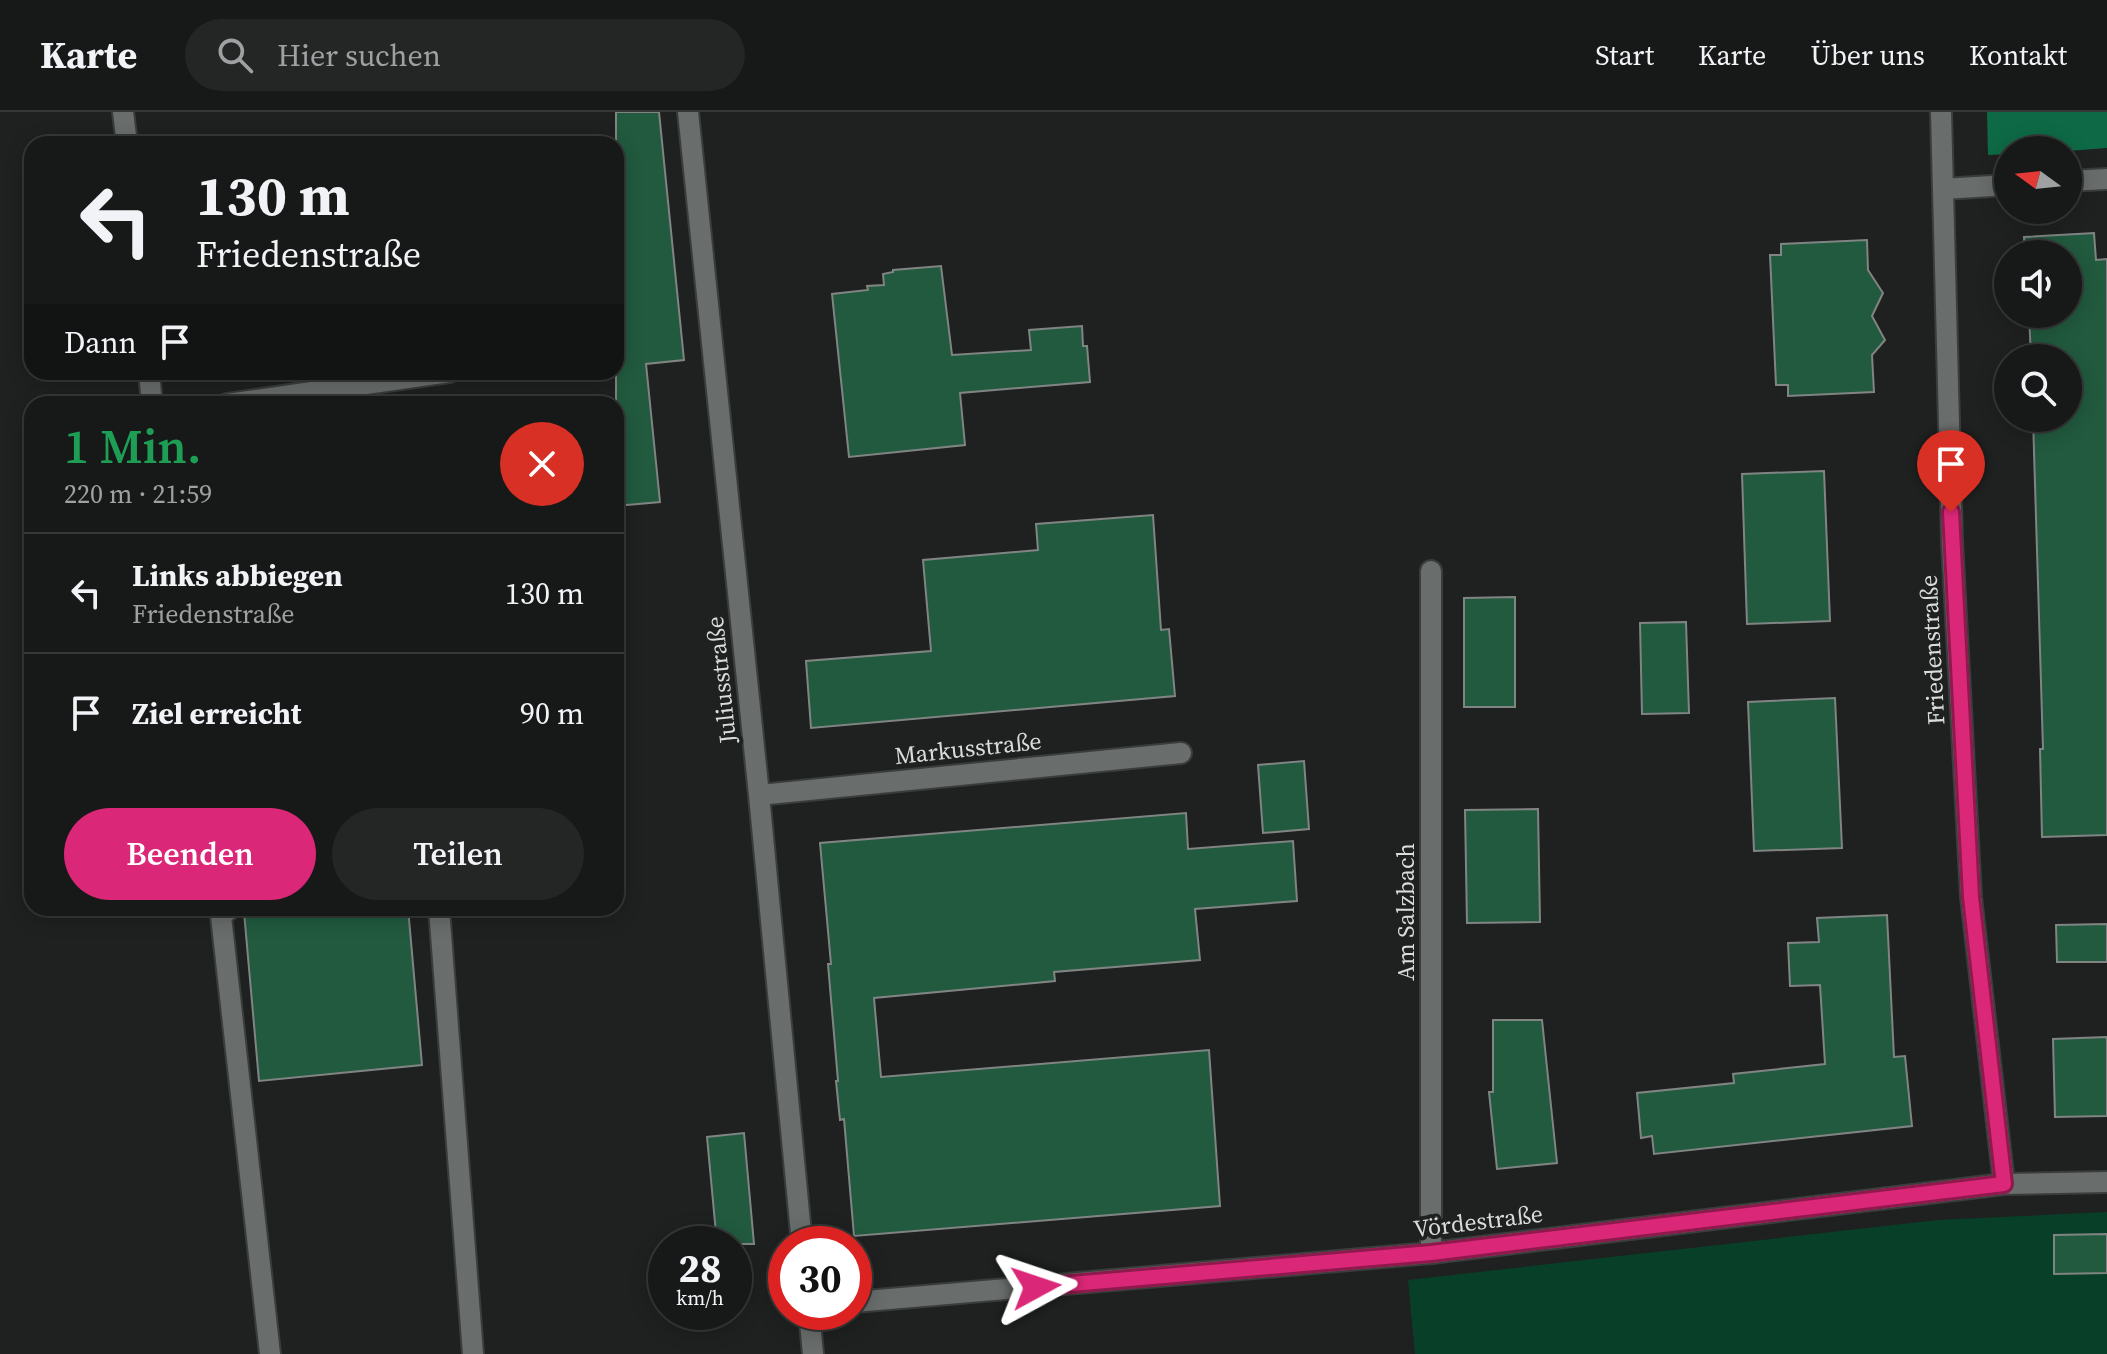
<!DOCTYPE html>
<html lang="de">
<meta charset="utf-8">
<style>
:root{--surface:#161918;--page:#232625;--text:#f1f3f6;--muted:#9ea0a2;--line:#353837;--accent:#db2777}
body{margin:0;font-family:"Source Serif 4",serif;background:var(--page);color:var(--text);height:100vh;display:flex;flex-direction:column;font-size:30px;white-space:nowrap}
*{box-sizing:border-box;margin:0}
p{font-size:26px;color:var(--muted)}
.icon{flex:none;width:44px;height:44px;fill:none;stroke:currentColor;stroke-width:2;stroke-linecap:round;stroke-linejoin:round}
.map{position:relative;flex:1;overflow:hidden}
.side{position:absolute;left:24px;top:284px;width:600px;height:520px;display:flex;flex-direction:column;background:var(--surface);border-radius:24px;box-shadow:0 4px 20px #0003,0 0 0 2px var(--line)}
.side>*{flex:none}
.top-card{position:absolute;left:24px;top:24px;width:600px;height:244px;border-radius:24px;box-shadow:0 4px 20px #0003,0 0 0 2px var(--line);background:#161918;color:var(--text);overflow:hidden}
.needle{width:52px;rotate:285deg}
.tools{position:absolute;left:1994px;top:24px;display:grid;gap:16px}
.tools a{display:grid;place-items:center;width:88px;height:88px;border-radius:50%;background:var(--surface);box-shadow:0 4px 20px #0003,0 0 0 2px var(--line);font-size:40px}
.speed{position:absolute;left:648px;top:1114px;display:flex;gap:16px;font-size:40px;font-weight:700;text-align:center}
.speed>*{display:grid;place-content:center;width:104px;height:104px;border-radius:50%;background:var(--surface);box-shadow:0 4px 20px #0003,0 0 0 2px var(--line);line-height:1}
.speed small{font-size:20px;font-weight:400}
.speed .limit{border:12px solid #d22;background:#fff;color:#111}
.pin{position:absolute;display:grid;place-items:center;width:68px;height:68px;color:#fff;margin:-82px -34px;border-radius:50% 50% 50% 0;rotate:-45deg;box-shadow:0 0 8px #0007}
.pin .icon{rotate:45deg}
.me{position:absolute;width:88px;margin:-44px;rotate:85deg;stroke-linejoin:round;filter:drop-shadow(0 0 6px #0008)}
.turn{display:flex;align-items:center;gap:28px;height:168px;padding:0 40px;font-size:36px}
.turn .icon{width:104px;height:104px;stroke-width:2.5}
.turn b{display:block;font-size:56px;line-height:68px}
.then{display:flex;align-items:center;height:76px;padding:0 40px;background:#0003;gap:16px;font-size:30px}
.round{display:grid;place-items:center;flex:none;width:84px;height:84px;border-radius:42px;background:var(--page)}
.headline{display:flex;align-items:center;justify-content:space-between;height:136px;padding:0 40px}
h1{font-size:48px;font-weight:600;line-height:60px;color:#1e9e55}
.primary-button{display:flex;gap:16px;margin-top:auto;padding:16px 40px}
.primary-button a{flex:1;height:92px;border-radius:48px;background:var(--accent);color:#fff;font-size:32px;font-weight:600;line-height:92px;text-align:center}
.primary-button a+a{background:var(--page);color:var(--text)}
ul{padding:0;list-style:none}
li{display:flex;align-items:center;gap:24px;height:120px;padding:0 40px;border-top:2px solid var(--line)}
li div{flex:1}
li b{display:block;font-size:30px}
li em{font-style:normal}
header{display:flex;align-items:center;gap:48px;box-sizing:border-box;height:112px;padding:0 40px;background:var(--surface);border-bottom:2px solid var(--line)}
header strong{font-size:38px}
nav{display:flex;gap:44px;margin-inline-start:auto;font-size:28px}
.search{width:560px;height:72px;background:var(--page);display:flex;align-items:center;gap:20px;box-sizing:border-box;padding:0 28px;border-radius:44px;color:var(--muted);font-size:30px}
.map>svg:first-child{display:block}
.green{fill:#083f28}
.forest{fill:#0e6a46}
.building{fill:#215a3f;stroke:#808482;stroke-width:2}
.lines{fill:none;stroke-linecap:round;stroke-linejoin:round}
.lane-casing{stroke:#3a3d3b;stroke-width:24}
.street-casing{stroke:#3a3d3b;stroke-width:24}
.lane{stroke:#696d6b;stroke-width:20}
.street{stroke:#696d6b;stroke-width:20}
.route-casing{stroke:#8e194d;stroke-width:20}
.route{stroke:#db2777;stroke-width:14}
.labels{text-anchor:middle;dominant-baseline:central;stroke-width:8;stroke-linejoin:round;paint-order:stroke}
.street-label{font-size:24px;fill:#dadcdb;stroke:#1e2120}
</style>
<header>
<strong>Karte</strong>
<div class="search"><svg class="icon" aria-label="search" viewBox="0 0 24 24"><circle cx="10" cy="10" r="6"/><path d="M15 15l6 6"/></svg>Hier suchen</div>
<nav><a>Start</a><a>Karte</a><a>Über uns</a><a>Kontakt</a></nav>
</header>
<div class="map">
<svg width="2107" height="1242" viewBox="0 0 2107 1242">
<rect width="100%" height="100%" fill="#1e2120"/>
<path class="green" d="M2107,1100V1242H1415L1408,1168L1938,1108Z"/>
<path class="forest" d="M1987,0H2107V36L2068,39L2008,38V42L1988,43Z"/>
<path class="building" d="M616,0H659L684,248L646,252L660,390L616,394Z
M2094,121L2096,148L2107,147V723L2042,725L2040,637H2043L2033,306H2068V246H2031L2029,202H2068V142H2025L2024,125Z
M1867,128L1868,158L1883,181L1872,204L1885,228L1872,243L1874,280L1788,284V273H1776L1770,143H1781V132Z
M941,154L952,243L1031,238L1029,218L1082,214L1083,234H1087L1090,270L960,281L965,333L849,345L832,182L868,178L867,174L884,173L883,162L893,160V158Z
M1824,359L1830,509L1747,512L1742,362Z
M1153,403L1161,518L1169,517L1175,584L811,616L806,549L931,539L923,448L1038,438L1036,412Z
M1515,485V595H1464V486Z
M1686,510L1689,601L1642,602L1640,511Z
M1835,586L1842,736L1754,739L1748,590Z
M1304,649L1309,717L1263,721L1258,653Z
M1538,697L1540,810L1467,811L1465,698Z
M1186,701L1188,737L1293,729L1297,789L1195,797L1200,848L1054,860L1055,869L874,886L881,965L1209,938L1220,1094L854,1124L844,1007L840,1008L836,969H838L828,852H831L820,731Z
M283,796H408L422,953L259,969L244,800Z
M1887,803L1894,945L1905,944L1912,1014L1654,1042L1652,1024L1641,1026L1637,981L1734,971L1733,962L1825,952L1820,873L1790,874L1788,831L1819,830L1817,806Z
M2107,812V850H2057L2056,813Z
M1493,908H1542L1557,1051L1497,1057L1489,980H1493Z
M2107,925V1004L2055,1005L2053,927Z
M744,1021L754,1132H717L707,1025Z
M2107,1122V1161L2054,1162V1123Z"/>
<g class="lines">
<g class="lane-casing">
<path id="lane" d="M123,0L127,32
M149,260L152,292
M228,292L449,260
M231,796L221,804L270,1242
M439,796L473,1242"/>
</g>
<g class="street-casing">
<path id="street" d="M688,0L759,683L802,1132
M1941,0L1952,429L1971,785L2004,1072
M2068,69L2107,67
M1943,77L2008,73
M1431,459V1141
M759,683L1181,641
M854,1190L1431,1141L2004,1072L2107,1070
M809,1200L813,1242"/>
</g>
<use href="#lane" class="lane"/>
<use href="#street" class="street"/>
</g>
<g class="lines">
<g class="route-casing">
<path id="route" d="M1036,1175L1431,1141L2004,1072L1971,785L1951,400"/>
</g>
<use href="#route" class="route"/>
</g>
<g class="labels">
<g class="street-label">
<text transform="translate(1932 538) rotate(-93)">Friedenstraße</text>
<text transform="translate(721 568) rotate(-96)">Juliusstraße</text>
<text transform="translate(968 636) rotate(-6)">Markusstraße</text>
<text transform="translate(1405 800) rotate(-90)">Am Salzbach</text>
<text transform="translate(1478 1109) rotate(-7)">Vördestraße</text>
</g>
</g>
</svg>
<div class="tools">
<a><svg class="needle" viewBox="-14 -14 28 28"><path d="M0-13l5 13h-10z" fill="#e53935"/><path d="M0 13l5-13h-10z" fill="#9ea0a2"/></svg></a>
<a><svg class="icon" aria-label="sound" viewBox="0 0 24 24"><path d="M4 9h4l5-4v14l-5-4H4zM17 9q2 3 0 6"/></svg></a>
<a><svg class="icon" aria-label="search" viewBox="0 0 24 24"><circle cx="10" cy="10" r="6"/><path d="M15 15l6 6"/></svg></a>
</div>
<div class="speed"><div>28<small>km/h</small></div><div class="limit">30</div></div>
<div class="pin" style="left:1951px;top:400px;background:#d93025"><svg class="icon" aria-label="arrive" viewBox="0 0 24 24"><path d="M6 21V4h12l-3 4 3 4H6"/></svg></div>
<svg class="me" style="left:1036px;top:1175px" viewBox="-20 -20 40 40"><path d="M0-17L14 15 0 8-14 15z" fill="#db2777" stroke="#fff" stroke-width="4"/></svg>
<div class="top-card">
<div class="turn"><svg class="icon" aria-label="left" viewBox="0 0 24 24"><path d="M17 20v-9H6M10 6l-5 5 5 5"/></svg><div><b>130 m</b>Friedenstraße</div></div>
<div class="then">Dann<svg class="icon" aria-label="arrive" viewBox="0 0 24 24"><path d="M6 21V4h12l-3 4 3 4H6"/></svg></div>
</div>
<section class="side">
<div class="headline"><div><h1>1 Min.</h1><p>220 m · 21:59</p></div><a class="round" style="background:#d93025;color:#fff"><svg class="icon" aria-label="close" viewBox="0 0 24 24"><path d="M6 6l12 12M18 6L6 18"/></svg></a></div>
<ul>
<li><svg class="icon" aria-label="left" viewBox="0 0 24 24"><path d="M17 20v-9H6M10 6l-5 5 5 5"/></svg><div><b>Links abbiegen</b><p>Friedenstraße</p></div><em>130 m</em></li>
<li><svg class="icon" aria-label="arrive" viewBox="0 0 24 24"><path d="M6 21V4h12l-3 4 3 4H6"/></svg><div><b>Ziel erreicht</b></div><em>90 m</em></li>
</ul>
<div class="primary-button"><a>Beenden</a><a>Teilen</a></div>
</section>
</div>
